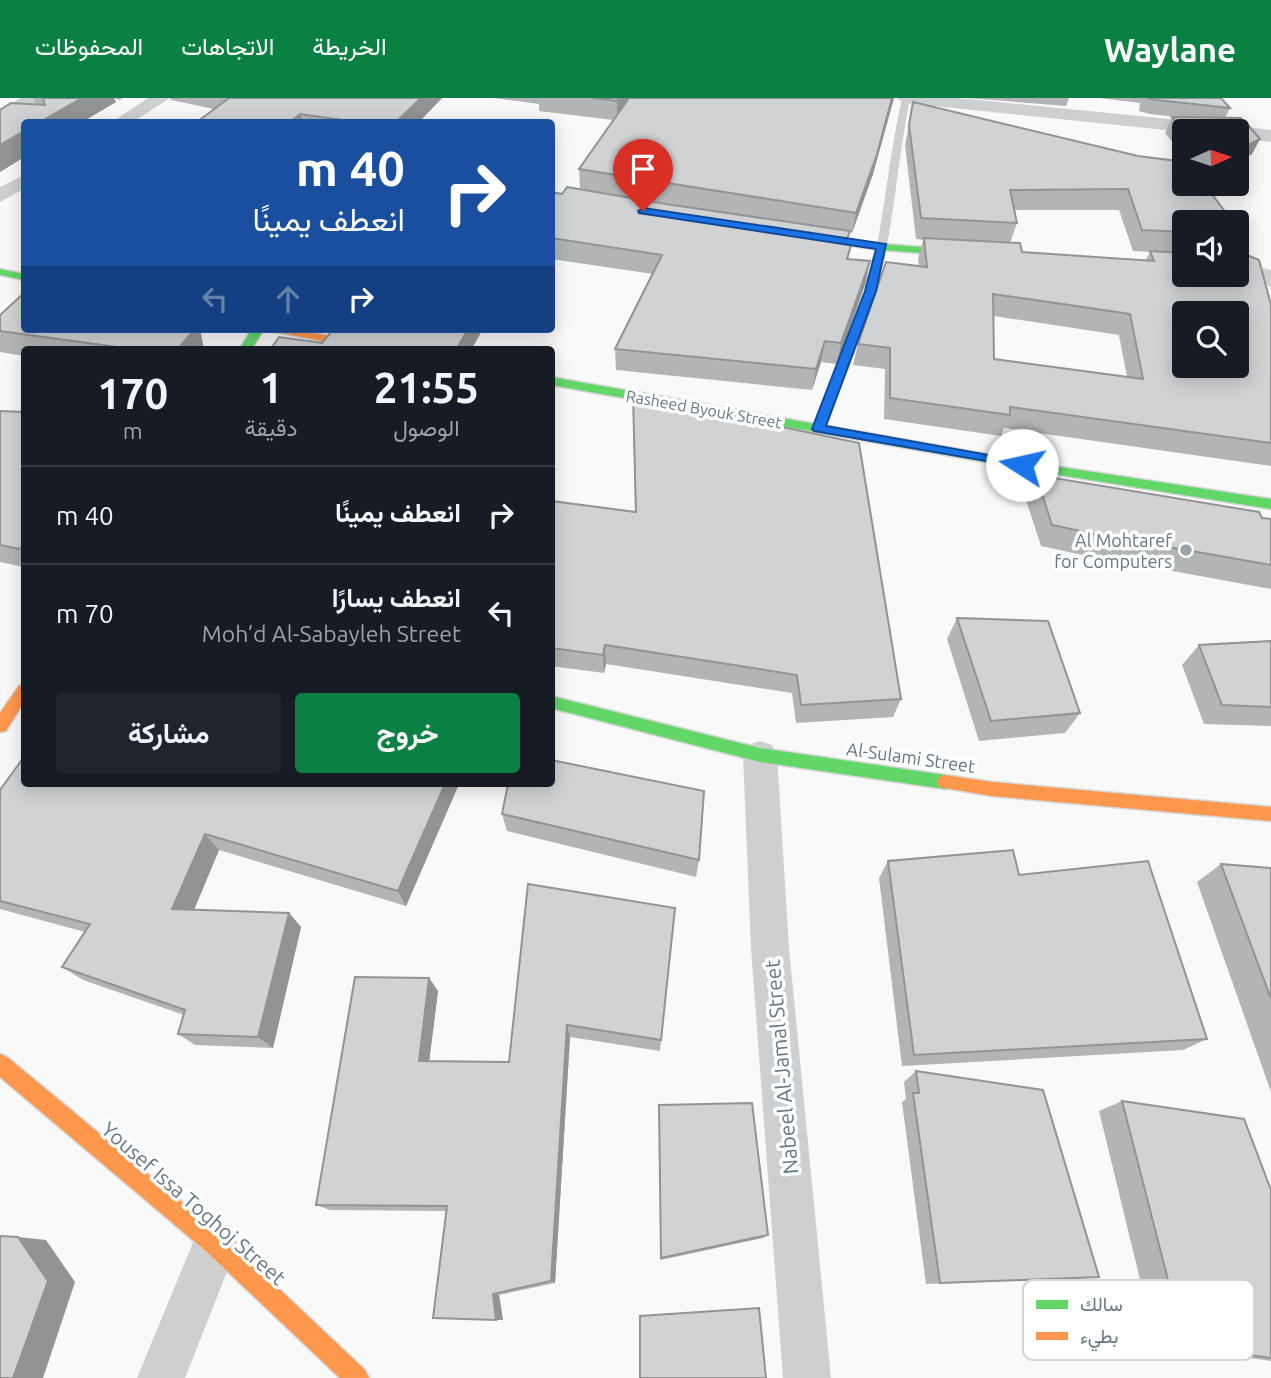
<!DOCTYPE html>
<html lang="ar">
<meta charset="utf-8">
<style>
:root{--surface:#171b24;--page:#20242c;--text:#f1f3f6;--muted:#9ea1a6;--line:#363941;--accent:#0b8043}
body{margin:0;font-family:Ubuntu,Vazirmatn,sans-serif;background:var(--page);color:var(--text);direction:rtl;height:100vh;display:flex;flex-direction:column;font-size:26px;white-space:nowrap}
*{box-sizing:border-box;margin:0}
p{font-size:23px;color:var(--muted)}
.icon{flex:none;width:38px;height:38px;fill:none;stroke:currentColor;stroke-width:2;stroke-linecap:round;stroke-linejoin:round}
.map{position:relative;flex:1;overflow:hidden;direction:ltr}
.sheet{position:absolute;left:21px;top:248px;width:534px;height:441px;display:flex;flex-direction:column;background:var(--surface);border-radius:7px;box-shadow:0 4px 18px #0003;direction:rtl}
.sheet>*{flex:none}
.top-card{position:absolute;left:21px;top:21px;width:534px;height:214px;border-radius:7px;box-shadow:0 4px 18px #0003;direction:rtl;background:#1a4fa0;color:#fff;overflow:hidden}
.needle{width:46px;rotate:87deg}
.buttons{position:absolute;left:1172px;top:21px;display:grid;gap:14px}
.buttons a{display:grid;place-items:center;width:77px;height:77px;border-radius:7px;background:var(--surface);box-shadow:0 4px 18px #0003;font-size:35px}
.pin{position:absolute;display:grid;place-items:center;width:60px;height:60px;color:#fff;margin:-72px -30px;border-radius:50% 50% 50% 0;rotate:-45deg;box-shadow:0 0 7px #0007}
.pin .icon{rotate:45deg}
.me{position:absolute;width:77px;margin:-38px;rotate:280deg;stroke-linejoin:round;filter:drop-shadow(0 0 5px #0008)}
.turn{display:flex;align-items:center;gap:24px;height:147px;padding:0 35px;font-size:32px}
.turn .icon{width:91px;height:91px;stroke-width:2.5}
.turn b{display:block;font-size:49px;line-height:60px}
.lanes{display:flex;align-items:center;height:66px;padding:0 35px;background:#0003;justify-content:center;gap:35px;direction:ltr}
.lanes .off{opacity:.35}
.eta{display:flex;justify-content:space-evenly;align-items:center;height:119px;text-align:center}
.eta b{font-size:42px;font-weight:700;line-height:49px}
.primary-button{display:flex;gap:14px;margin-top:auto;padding:14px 35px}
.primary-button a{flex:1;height:80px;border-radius:7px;background:var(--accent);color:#fff;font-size:28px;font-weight:700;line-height:80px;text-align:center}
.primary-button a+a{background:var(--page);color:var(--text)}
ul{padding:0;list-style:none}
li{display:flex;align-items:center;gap:21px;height:98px;padding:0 35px;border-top:2px solid var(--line)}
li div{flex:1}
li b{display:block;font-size:26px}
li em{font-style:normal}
header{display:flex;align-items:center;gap:42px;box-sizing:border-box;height:98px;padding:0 35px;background:var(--accent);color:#fff}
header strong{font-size:33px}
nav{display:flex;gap:38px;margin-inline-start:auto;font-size:24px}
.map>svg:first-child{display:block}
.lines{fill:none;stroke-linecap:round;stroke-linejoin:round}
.fast-casing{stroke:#d5d6d7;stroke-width:3}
.slow-casing{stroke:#d5d6d7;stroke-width:3}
.lane{fill:#cecfd0;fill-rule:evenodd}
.street{fill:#cecfd0;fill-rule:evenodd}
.fast{fill:#63d668;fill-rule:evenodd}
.slow{fill:#ff974d;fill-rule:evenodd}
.wall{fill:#b3b5b5;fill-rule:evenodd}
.shaded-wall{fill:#929394}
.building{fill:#d0d2d3;stroke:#929394;stroke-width:2;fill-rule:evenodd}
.route{fill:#1a73e8;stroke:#114b97;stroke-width:2}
.poi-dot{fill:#99a4ac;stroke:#fff;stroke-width:2.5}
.labels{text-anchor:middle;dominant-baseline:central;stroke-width:7;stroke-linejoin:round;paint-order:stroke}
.far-street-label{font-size:16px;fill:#657683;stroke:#fff}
.poi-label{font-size:18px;fill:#657683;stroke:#fff;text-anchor:end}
.street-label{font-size:18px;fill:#657683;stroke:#fff}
.near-street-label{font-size:21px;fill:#657683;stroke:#fff}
.key{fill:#fff;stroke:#d1d6da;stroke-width:2}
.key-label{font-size:19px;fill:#657683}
</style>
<header>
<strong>Waylane</strong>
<nav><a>الخريطة</a><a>الاتجاهات</a><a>المحفوظات</a></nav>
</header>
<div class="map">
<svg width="1271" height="1280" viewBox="0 0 1271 1280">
<rect width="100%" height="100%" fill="#f9f9f9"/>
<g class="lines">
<g class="fast-casing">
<path id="fast" d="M796,134L882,146L973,153L978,156L973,159L882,152L792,139V135Z
M0,171L24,176V182L0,177Z
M252,231H264L251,252H239Z
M551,279L1047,367L1271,401V411L1047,375L551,287Z
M551,598L760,650L945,677L951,679L953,684L951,689L945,691L760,664L551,610Z"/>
</g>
<g class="slow-casing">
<path id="slow" d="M270,231H293L384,249L390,252H367L276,234Z
M24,586V604L6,633L0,634V615L19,588Z
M945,677L992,684L1271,709V723L992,698L939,689L937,684L939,679Z
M0,956L7,959L223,1138L365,1272L369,1280H340L207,1154L0,979Z"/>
</g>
<path class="lane" d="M902,0H910C900,49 896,99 887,148C876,211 847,272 825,331L819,335L813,331C836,272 865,211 877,148C886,99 891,49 902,0Z"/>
<path class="street" d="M20,0H41L28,12L50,20L53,24C37,24 20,26 9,15L14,4Z
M148,0H170L133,24H112Z
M896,0H958L1230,27L1271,32V44L1237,40V33L1185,34L905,5Z
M24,77V91L0,104V89Z
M1237,163L1271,172V189L1237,177Z
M760,643L772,647L777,657L789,850L831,1280H783L751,850L743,657L748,647Z
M215,1123L231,1130L238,1146L185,1280H137L199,1130Z"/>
<use href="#fast" class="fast"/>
<use href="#slow" class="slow"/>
</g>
<path class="wall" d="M33,0H123L120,2L114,0L116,4L82,24H24V59L0,74V12L36,6Z
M170,0H442L419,24H197L214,11L171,2Z
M494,0H894L873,76L852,135L849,134L847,147H851L848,161L866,184L837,266L821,264L812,292L616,272L615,251L653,176L551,161V94L562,96L580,91L579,71L613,22L539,13V6ZM617,97L732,116L666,106Z
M967,0H1069L1066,8Z
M1099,0H1221L1230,10L1225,20L1243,26L1260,41L1252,56L1237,65V33H1185V59L1165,35L1172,19H1177L1150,16L1139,13L1140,5Z
M913,4L1138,58L1185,124V177L1247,157L1271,207V368L1004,330L1001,338L884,321L885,271L853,267L858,246L919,168L918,161L923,142L916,141L905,47ZM1014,112H1119L1133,153L1150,154L1145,163L1022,154L1010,145L1017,125ZM994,218L1119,237L1127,279L994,261Z
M0,217L24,231H200L204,252H24V258L0,254Z
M353,231H483L322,245L354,233Z
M0,313L24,314V469L0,464Z
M633,318L901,601L893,619L796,625L792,595L606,566L604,575L551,568V403L635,414Z
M1036,377L1271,421V491L1129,465L1128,467L1041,448L1025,399Z
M957,520L1080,615L1065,635L979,643L947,541Z
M1271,543V628L1204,626L1182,567L1199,547Z
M24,686H459L406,808L219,752L194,812L289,815L301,829L273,950L195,947L178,936L184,917L83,882L62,869L85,834L0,811V692Z
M502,716L699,762L696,779L507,733Z
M888,763L1019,777L1207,941L1183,952L902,968L879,780Z
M1221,766L1271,770V994L1197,784Z
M675,810L660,953L570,939L555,1185L499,1197L503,1222L446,1113L330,1112L316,1107L429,880L438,893L429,963L509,964Z
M916,973L1099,1179L1078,1181L926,1186L902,1004L906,1001L904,984Z
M1122,1003L1271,1092V1263L1156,1247L1099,1013Z
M659,1007L768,1137L763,1140L661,1162Z"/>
<path class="shaded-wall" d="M82,0H114L116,4L82,24H40Z
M421,0H442L419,24H396Z
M618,0H630L617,22V3Z
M892,0H894L873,76L852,135L856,115Z
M300,16L303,24H290Z
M24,33V59L0,74V47Z
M1260,41L1252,56L1237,65V53Z
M870,163L866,184L837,266L841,245Z
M194,231H200L204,252H177Z
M468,231H483L471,252H456Z
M825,243L821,264L812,292L816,271Z
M24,446V457L20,451Z
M605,547L606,566L604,575L603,557Z
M445,686H459L406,808L398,793Z
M205,736L219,752L188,826L172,811Z
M289,815L301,829L273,950L258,939Z
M429,880L438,893L428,973L419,963Z
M567,927L570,939L555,1185L551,1183Z
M18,1139L46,1142L75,1184L43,1280H13Z
M493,1196L499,1197L503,1222H496Z"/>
<path class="building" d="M43,0H82L40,24H24V33L0,47V12L11,5L45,7Z
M229,0H421L396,24H357L300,16L290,24H197Z
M593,0H618L617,3Z
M629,0H892L877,56L856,115L579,71Z
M1147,0H1221L1230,10L1157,2Z
M913,4L1138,58L1185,64V86H1204L1233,124H1185V134L1142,132L1128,91L1010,92L1017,125L921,120L909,27Z
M1172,19L1241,20L1243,26L1248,27L1260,41L1237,53V33H1185V35Z
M567,89L666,106L850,133L845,146L851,147L847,161L870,163L841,245L825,243L816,271L615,251L662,157L551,140V94L562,96Z
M1237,130L1246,142L1247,157L1259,162L1271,207V345L1010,309V317L890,300V250L858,246L886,164L927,169L924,140L1020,145L1022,154L1154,163L1150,153L1185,155V177H1237ZM993,196L1130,216L1143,281L994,261ZM1185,215H1237V268H1185Z
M24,195V231H195L177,252H139L0,233V217Z
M394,231H468L456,252H270L279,239L322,245L332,233H395Z
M633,298L859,345L901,601L801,607L797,577L605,547L603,557L551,550V403L636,414Z
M0,313L24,314V446L20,451L0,447Z
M1036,377L1259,414L1262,420L1271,421V467L1141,444L1142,446L1052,427Z
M957,520L1048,523L1080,615L991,623Z
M1271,543V609L1222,607L1199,547Z
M24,659V686H445L398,793L205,736L172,811L289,815L258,939L178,936L185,912L62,869L90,826L0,803V692Z
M551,662L704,693L699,762L502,716L508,686H551Z
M1013,752L1019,777L1148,763L1207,941L914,957L888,763Z
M1221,766L1271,770V901Z
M528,786L675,810L661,942L567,927L551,1183L493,1196L496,1222L433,1220L447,1108L316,1107L355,879L429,880L419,963L509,964Z
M916,973L1043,992L1099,1179L940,1185L913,995H919Z
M1122,1003L1244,1021L1271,1092V1260L1185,1248Z
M752,1005L768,1137L661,1160L659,1007Z
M0,1138L18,1139L48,1183L13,1280H0Z
M759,1210L766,1280H640V1218Z"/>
<path class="route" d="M643,110L886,146L876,193L826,328L1022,363L1026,364V370L814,333L812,331L865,193L876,151L639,115L638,113Z"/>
<circle class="poi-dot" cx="1186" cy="452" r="7"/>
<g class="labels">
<g class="far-street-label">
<text transform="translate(704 311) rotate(10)">Rasheed Byouk Street</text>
</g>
<g class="poi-label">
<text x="1172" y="442">Al Mohtaref<tspan x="1172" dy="21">for Computers</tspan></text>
</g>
<g class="street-label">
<text transform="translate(911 659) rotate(8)">Al-Sulami Street</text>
</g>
<g class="near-street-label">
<text transform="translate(781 969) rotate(-95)">Nabeel Al-Jamal Street</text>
<text transform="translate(194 1105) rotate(41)">Yousef Issa Toghoj Street</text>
</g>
</g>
<rect x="1023" y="1182" width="231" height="80" rx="10" class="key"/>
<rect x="1036" y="1202" width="32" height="9" fill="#63d668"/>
<rect x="1036" y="1234" width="32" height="8" fill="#ff974d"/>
<g class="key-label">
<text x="1080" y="1213">سالك</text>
<text x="1080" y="1245">بطيء</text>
</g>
</svg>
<div class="buttons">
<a><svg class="needle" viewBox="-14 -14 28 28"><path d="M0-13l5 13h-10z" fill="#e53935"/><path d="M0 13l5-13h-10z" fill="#9ea1a6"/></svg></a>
<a><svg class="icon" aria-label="sound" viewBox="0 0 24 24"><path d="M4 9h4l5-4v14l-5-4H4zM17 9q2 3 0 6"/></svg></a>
<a><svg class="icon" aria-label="search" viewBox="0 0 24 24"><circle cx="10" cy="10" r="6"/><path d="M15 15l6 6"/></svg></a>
</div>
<div class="pin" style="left:643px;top:113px;background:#d93025"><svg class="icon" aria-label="arrive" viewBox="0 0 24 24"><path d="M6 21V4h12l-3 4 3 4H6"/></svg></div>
<svg class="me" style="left:1022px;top:367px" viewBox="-20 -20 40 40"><circle r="19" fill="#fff"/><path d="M0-13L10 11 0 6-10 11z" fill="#1a73e8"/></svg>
<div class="top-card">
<div class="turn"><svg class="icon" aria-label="right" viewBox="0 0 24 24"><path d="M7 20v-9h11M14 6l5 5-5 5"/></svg><div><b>40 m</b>انعطف يمينًا</div></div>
<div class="lanes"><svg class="icon off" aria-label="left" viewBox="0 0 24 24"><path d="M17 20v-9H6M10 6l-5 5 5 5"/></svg><svg class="icon off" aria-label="ahead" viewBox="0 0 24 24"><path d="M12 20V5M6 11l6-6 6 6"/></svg><svg class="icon" aria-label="right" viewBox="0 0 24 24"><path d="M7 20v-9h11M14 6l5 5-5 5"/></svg></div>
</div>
<section class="sheet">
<div class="eta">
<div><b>21:55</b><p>الوصول</p></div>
<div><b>1</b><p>دقيقة</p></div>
<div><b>170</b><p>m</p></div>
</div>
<ul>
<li><svg class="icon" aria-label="right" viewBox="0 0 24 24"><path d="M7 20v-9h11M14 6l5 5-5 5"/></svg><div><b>انعطف يمينًا</b></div><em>40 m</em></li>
<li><svg class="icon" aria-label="left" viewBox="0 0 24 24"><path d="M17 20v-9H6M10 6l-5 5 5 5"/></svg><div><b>انعطف يسارًا</b><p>Moh’d Al-Sabayleh Street</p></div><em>70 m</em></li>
</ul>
<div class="primary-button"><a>خروج</a><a>مشاركة</a></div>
</section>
</div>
